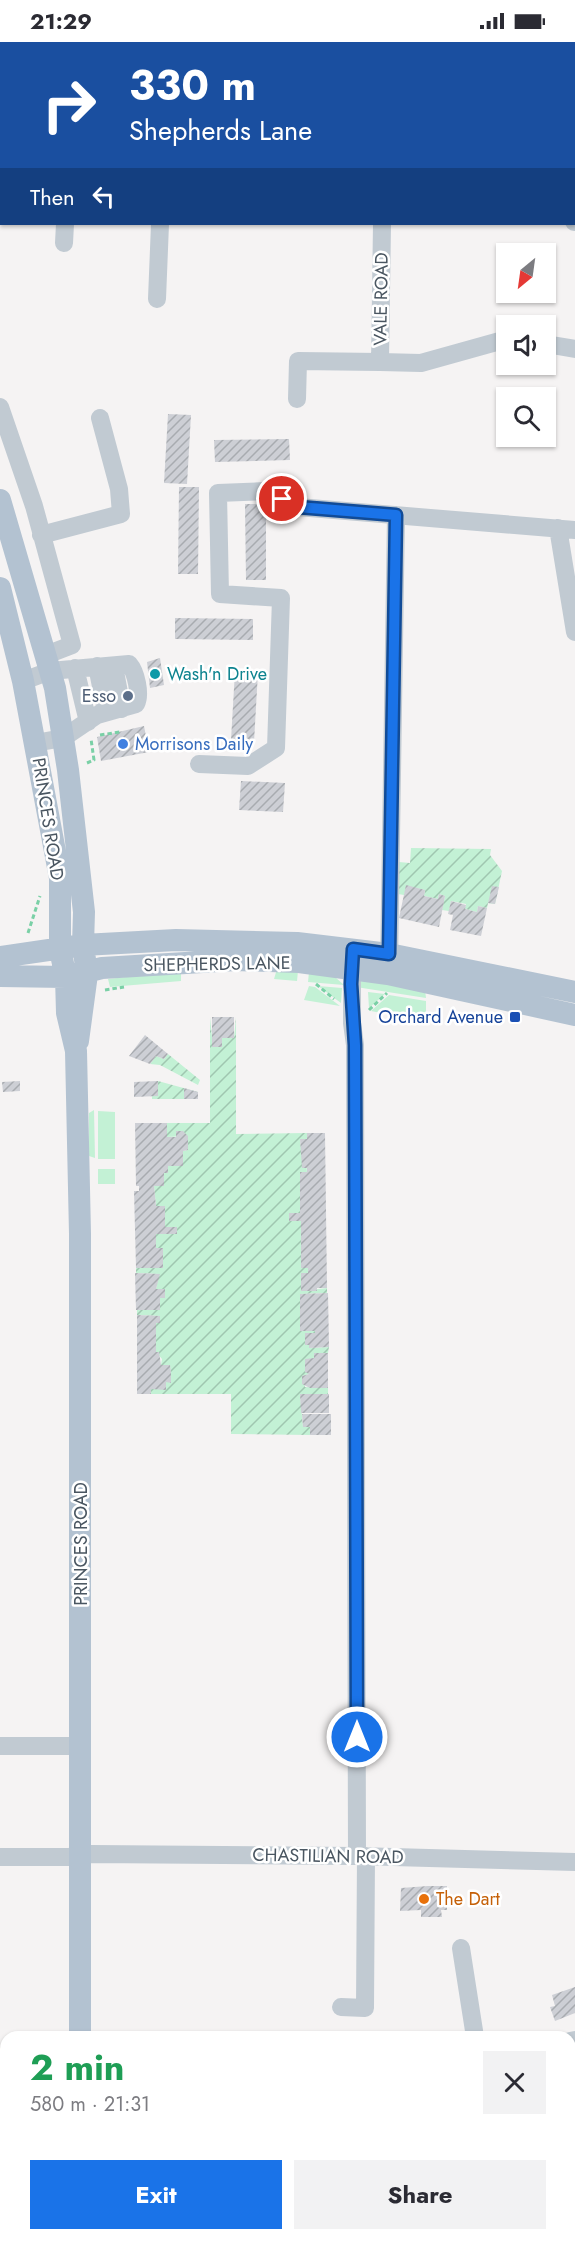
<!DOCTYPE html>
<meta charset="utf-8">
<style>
:root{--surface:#fff;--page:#f2f2f3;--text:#2b2b33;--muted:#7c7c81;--accent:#1a73e8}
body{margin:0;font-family:Jost,sans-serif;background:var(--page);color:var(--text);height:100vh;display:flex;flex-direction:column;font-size:22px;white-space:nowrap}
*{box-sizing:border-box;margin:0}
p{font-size:20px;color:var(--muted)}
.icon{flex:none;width:33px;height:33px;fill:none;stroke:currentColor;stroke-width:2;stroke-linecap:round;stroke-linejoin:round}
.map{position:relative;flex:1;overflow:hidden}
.side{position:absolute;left:0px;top:1989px;width:576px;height:210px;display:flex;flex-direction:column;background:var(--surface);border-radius:18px 18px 0 0;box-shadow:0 2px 4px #0004}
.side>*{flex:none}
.top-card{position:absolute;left:0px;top:0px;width:576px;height:183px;box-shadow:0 2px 4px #0004;background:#1a4fa0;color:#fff;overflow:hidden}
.needle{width:39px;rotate:209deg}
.fabs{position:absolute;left:496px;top:201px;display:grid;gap:12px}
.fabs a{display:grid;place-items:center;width:60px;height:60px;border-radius:0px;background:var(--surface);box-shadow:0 2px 4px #0004;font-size:30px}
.pin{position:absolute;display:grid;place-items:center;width:51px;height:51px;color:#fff;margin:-26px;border:3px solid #fff;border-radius:50%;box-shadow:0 2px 6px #0007}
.me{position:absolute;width:66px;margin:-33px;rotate:0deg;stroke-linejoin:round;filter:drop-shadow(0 0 4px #0008)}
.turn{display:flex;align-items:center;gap:21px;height:126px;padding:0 30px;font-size:27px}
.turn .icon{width:78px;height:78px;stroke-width:2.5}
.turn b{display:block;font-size:42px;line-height:51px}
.then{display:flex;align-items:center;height:57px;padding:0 30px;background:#0003;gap:12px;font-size:22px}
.round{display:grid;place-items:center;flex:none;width:63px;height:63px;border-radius:0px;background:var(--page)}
.summary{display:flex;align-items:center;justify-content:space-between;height:102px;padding:0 30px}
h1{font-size:36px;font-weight:700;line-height:45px;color:#1e9e55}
.primary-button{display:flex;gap:12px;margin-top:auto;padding:12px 30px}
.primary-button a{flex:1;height:69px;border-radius:0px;background:var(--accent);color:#fff;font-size:24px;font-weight:700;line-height:69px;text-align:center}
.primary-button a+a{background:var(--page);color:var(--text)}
.status{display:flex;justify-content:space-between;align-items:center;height:42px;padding:0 30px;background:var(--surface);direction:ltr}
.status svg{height:16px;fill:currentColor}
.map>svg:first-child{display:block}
.green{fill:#c3f1d5}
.garden{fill:url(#garden-furrows)}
.building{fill:url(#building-hatch)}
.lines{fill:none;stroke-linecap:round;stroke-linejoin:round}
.path{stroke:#7ad0a6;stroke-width:3;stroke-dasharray:4.5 3;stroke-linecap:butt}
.minor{stroke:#c1cad2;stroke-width:18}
.major{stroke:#b3c2d1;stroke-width:22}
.route-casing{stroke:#114b97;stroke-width:15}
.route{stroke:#1a73e8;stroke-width:10}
.culture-dot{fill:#0f9aa8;stroke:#fff;stroke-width:2}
.service-dot{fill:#5c6f8a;stroke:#fff;stroke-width:2}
.shop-dot{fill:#3f7fe0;stroke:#fff;stroke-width:2}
.transit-dot{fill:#1a4fb4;stroke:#fff;stroke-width:2}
.food-dot{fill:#e8710a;stroke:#fff;stroke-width:2}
.labels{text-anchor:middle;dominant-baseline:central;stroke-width:5;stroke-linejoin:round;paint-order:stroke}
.street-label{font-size:18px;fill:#4a5661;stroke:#fff}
.culture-label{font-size:18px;fill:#0d838f;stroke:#fff;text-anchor:start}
.service-label{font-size:18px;fill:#4e5e75;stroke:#fff;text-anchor:end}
.shop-label{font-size:18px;fill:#366cbe;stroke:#fff;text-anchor:start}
.transit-label{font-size:18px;fill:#164399;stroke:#fff;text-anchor:end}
.food-label{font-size:18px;fill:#c56008;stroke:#fff;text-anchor:start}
</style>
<div class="status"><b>21:29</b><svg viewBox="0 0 49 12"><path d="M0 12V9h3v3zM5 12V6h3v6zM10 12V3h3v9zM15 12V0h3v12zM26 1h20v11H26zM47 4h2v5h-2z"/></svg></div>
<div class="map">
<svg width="575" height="2199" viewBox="0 0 575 2199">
<defs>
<pattern id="garden-furrows" width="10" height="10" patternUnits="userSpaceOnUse" patternTransform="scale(1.5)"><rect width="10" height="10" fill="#c3f1d5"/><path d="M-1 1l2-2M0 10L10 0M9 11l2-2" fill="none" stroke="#a0c6b0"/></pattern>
<pattern id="building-hatch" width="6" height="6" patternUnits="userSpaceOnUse" patternTransform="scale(1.5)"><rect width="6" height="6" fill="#cdcfd5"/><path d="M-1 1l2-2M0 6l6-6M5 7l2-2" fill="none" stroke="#a8abb0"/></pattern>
</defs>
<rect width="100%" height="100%" fill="#f5f3f3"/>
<path class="green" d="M277,927L298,929L297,939L274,937Z
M181,929V939L110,945L108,937Z
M309,930L335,935L344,943L308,940Z
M358,937L425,948L426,956L356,945Z
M309,944L315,945L340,964L304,958Z
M318,944L342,946L341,961Z
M368,950L385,952L369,966Z
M389,953L426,959V980L371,969Z
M94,1068L95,1116L89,1114V1071Z
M98,1069L115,1070V1117H98Z
M98,1127H115V1142H98Z"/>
<path class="garden" d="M411,806L491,807L490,813L502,829L495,862L488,861L487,866L478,864L477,870L465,867L466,862L451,859L449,869L442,868L445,854L439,852L438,857L424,854L425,848L407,844L404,853L398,852L399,820L410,821Z
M210,975L213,1005H222V996H234L236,975V1092L307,1091V1097H300C300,1110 307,1117 307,1130L300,1131V1171H289V1178L301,1179V1226H308V1231L301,1232V1249L327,1246V1251L300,1252V1289H315V1291H305V1303H309V1306L329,1305L328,1311H314V1316L310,1317L309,1332L302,1334L305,1345L328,1346V1352H300L303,1385H310V1393L231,1392V1352H151V1347H166V1340H171L170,1323H161L162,1317L156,1310V1281H160V1274L137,1273V1268H160V1256H165V1247H156L159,1232L136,1231V1226H163V1206H156V1192H177V1185H165L156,1164L154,1144L164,1143V1131H168V1124H183V1109L188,1108V1094L167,1095V1081H210Z
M168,1012L200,1038L198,1043L160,1023L150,1022L156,1014L164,1017Z
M158,1039L198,1050V1057H152V1054H158Z"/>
<path class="building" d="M168,372L191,373L187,442L164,441Z
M289,397L290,418L215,420L214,398Z
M179,445H199L198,532H178Z
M245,462H266V538H246Z
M175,576L253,577V598L175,597Z
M160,616L164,643L150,646L147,620Z
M235,629L258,630L254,700L231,698Z
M144,684L149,710L101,719L97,695Z
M241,739L285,741L283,770L239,768Z
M406,843L425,848L424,854L438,857L439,852L445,854L439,885L399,876Z
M492,844L499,845L495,862L488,861Z
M451,859L466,863L465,867L477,870L478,864L487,866L481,894L450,888L453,873L448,872Z
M212,975H234V996H222V1005H212Z
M145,993L168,1012L164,1017L156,1014L150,1022L129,1014Z
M20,1039V1049L3,1050L2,1040Z
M158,1039V1054L134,1055V1040Z
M184,1046L198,1050V1057H184Z
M135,1081H167V1095H176V1089H183L188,1094V1108L183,1109V1124H168V1131H164V1144H154L156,1164H165V1185H177V1192H156V1206H163V1226H136L134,1149H139V1144H136Z
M307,1091H325L327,1246H317V1249H301V1231H308V1226H301V1179H289V1171H300V1130H307V1126H302L300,1097H307Z
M135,1231L160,1232L156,1247H165V1256H160V1268H136Z
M328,1251L329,1305L309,1306V1303H305V1291H315V1289H300V1252Z
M137,1273L160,1274V1281H156V1310H159L161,1323H170L171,1331V1341L166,1340V1348L151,1347V1352H137Z
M314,1311H328V1346H310L302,1342V1334L309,1332L305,1330V1317L314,1316Z
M300,1352H329V1371H301Z
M302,1372H331V1393H310V1385H303Z
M428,1844H447V1868H441L442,1875H421V1868L400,1869L401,1846Z
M575,1945V1971L555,1979L550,1965L555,1964L552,1953Z"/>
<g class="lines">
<path class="path" d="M100,693L120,690
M87,721L94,718L91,697
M28,891L40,854
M316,942L334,957
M105,948L124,945
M369,968L387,951"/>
<path class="minor" d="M214,0V2
M381,0V2
M75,2L76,0
M574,180H575
M64,201L65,182
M157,257L160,182
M546,302L575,307
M380,320L421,321L507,297
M297,357L298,319L380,320L382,182
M0,365L34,464L72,603L46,613
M558,486L575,590
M41,493L121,472L119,447L100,376
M97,624L106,670
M114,624L122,667
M75,626L88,680
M23,639L50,629L129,622C136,630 141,652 136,662L97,673L63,696L35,701
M199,722L248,724L276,706L281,556L220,552L218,451L266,449L298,465L575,488
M352,915V981L355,1003L357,1814
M389,925L396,473
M0,1704H80
M0,1815H69L92,1812L357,1814L575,1820
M461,1906L475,1995
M341,1965L365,1966L366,1814
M570,1999L575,1998
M123,2199V2193
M243,2199V2193"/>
<path class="major" d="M0,458L55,646L68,728L84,870L83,903L87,932L78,999
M0,546L23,639L60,836V908L66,935L67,971L76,1009L80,1192V1995
M0,915L83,903L176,898L297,901L389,912L575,950
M0,934L66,935L102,926L236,918L299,920L388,932L575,973
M81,2193V2199"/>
</g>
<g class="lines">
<g class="route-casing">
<path id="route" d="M282,457L298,465L396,473L389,912L353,907L351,942L355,1003L357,1695"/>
</g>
<use href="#route" class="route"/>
</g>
<circle class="culture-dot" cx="155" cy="632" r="6"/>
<circle class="service-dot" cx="128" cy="654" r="6"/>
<circle class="shop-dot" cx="123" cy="702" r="6"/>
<rect class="transit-dot" x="509" y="969" width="12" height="12" rx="3"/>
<circle class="food-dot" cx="424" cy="1857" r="6"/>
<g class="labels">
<g class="street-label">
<text transform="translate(381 257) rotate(-89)">VALE ROAD</text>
<text transform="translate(48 777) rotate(81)">PRINCES ROAD</text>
<text transform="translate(217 922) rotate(-1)">SHEPHERDS LANE</text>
<text transform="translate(81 1502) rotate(-90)">PRINCES ROAD</text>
<text transform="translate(328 1814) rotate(1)">CHASTILIAN ROAD</text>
</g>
<g class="culture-label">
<text x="167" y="632">Wash'n Drive</text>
</g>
<g class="service-label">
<text x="116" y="654">Esso</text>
</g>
<g class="shop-label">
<text x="135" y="702">Morrisons Daily</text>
</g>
<g class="transit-label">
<text x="503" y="975">Orchard Avenue</text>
</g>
<g class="food-label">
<text x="436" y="1857">The Dart</text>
</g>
</g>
</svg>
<div class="fabs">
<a><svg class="needle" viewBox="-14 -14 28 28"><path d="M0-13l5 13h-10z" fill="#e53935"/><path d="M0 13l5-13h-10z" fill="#7c7c81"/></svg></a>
<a><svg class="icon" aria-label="sound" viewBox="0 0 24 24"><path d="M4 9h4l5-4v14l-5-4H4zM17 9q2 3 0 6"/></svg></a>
<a><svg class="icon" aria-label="search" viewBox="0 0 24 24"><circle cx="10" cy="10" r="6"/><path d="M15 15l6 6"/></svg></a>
</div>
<div class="pin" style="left:282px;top:457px;background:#d93025"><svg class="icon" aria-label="arrive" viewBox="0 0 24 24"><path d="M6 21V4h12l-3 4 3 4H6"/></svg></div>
<svg class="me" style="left:357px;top:1695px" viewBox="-20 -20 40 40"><circle r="17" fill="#1a73e8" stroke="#fff" stroke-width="3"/><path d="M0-11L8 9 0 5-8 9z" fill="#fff"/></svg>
<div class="top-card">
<div class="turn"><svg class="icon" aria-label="right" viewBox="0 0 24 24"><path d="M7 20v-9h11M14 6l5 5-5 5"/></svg><div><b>330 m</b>Shepherds Lane</div></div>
<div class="then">Then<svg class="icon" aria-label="left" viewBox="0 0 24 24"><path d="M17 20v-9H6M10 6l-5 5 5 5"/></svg></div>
</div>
<section class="side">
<div class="summary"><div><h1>2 min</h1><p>580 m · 21:31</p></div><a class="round"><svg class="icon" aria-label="close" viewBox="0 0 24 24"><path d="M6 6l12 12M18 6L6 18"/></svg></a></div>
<div class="primary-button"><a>Exit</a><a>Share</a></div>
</section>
</div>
